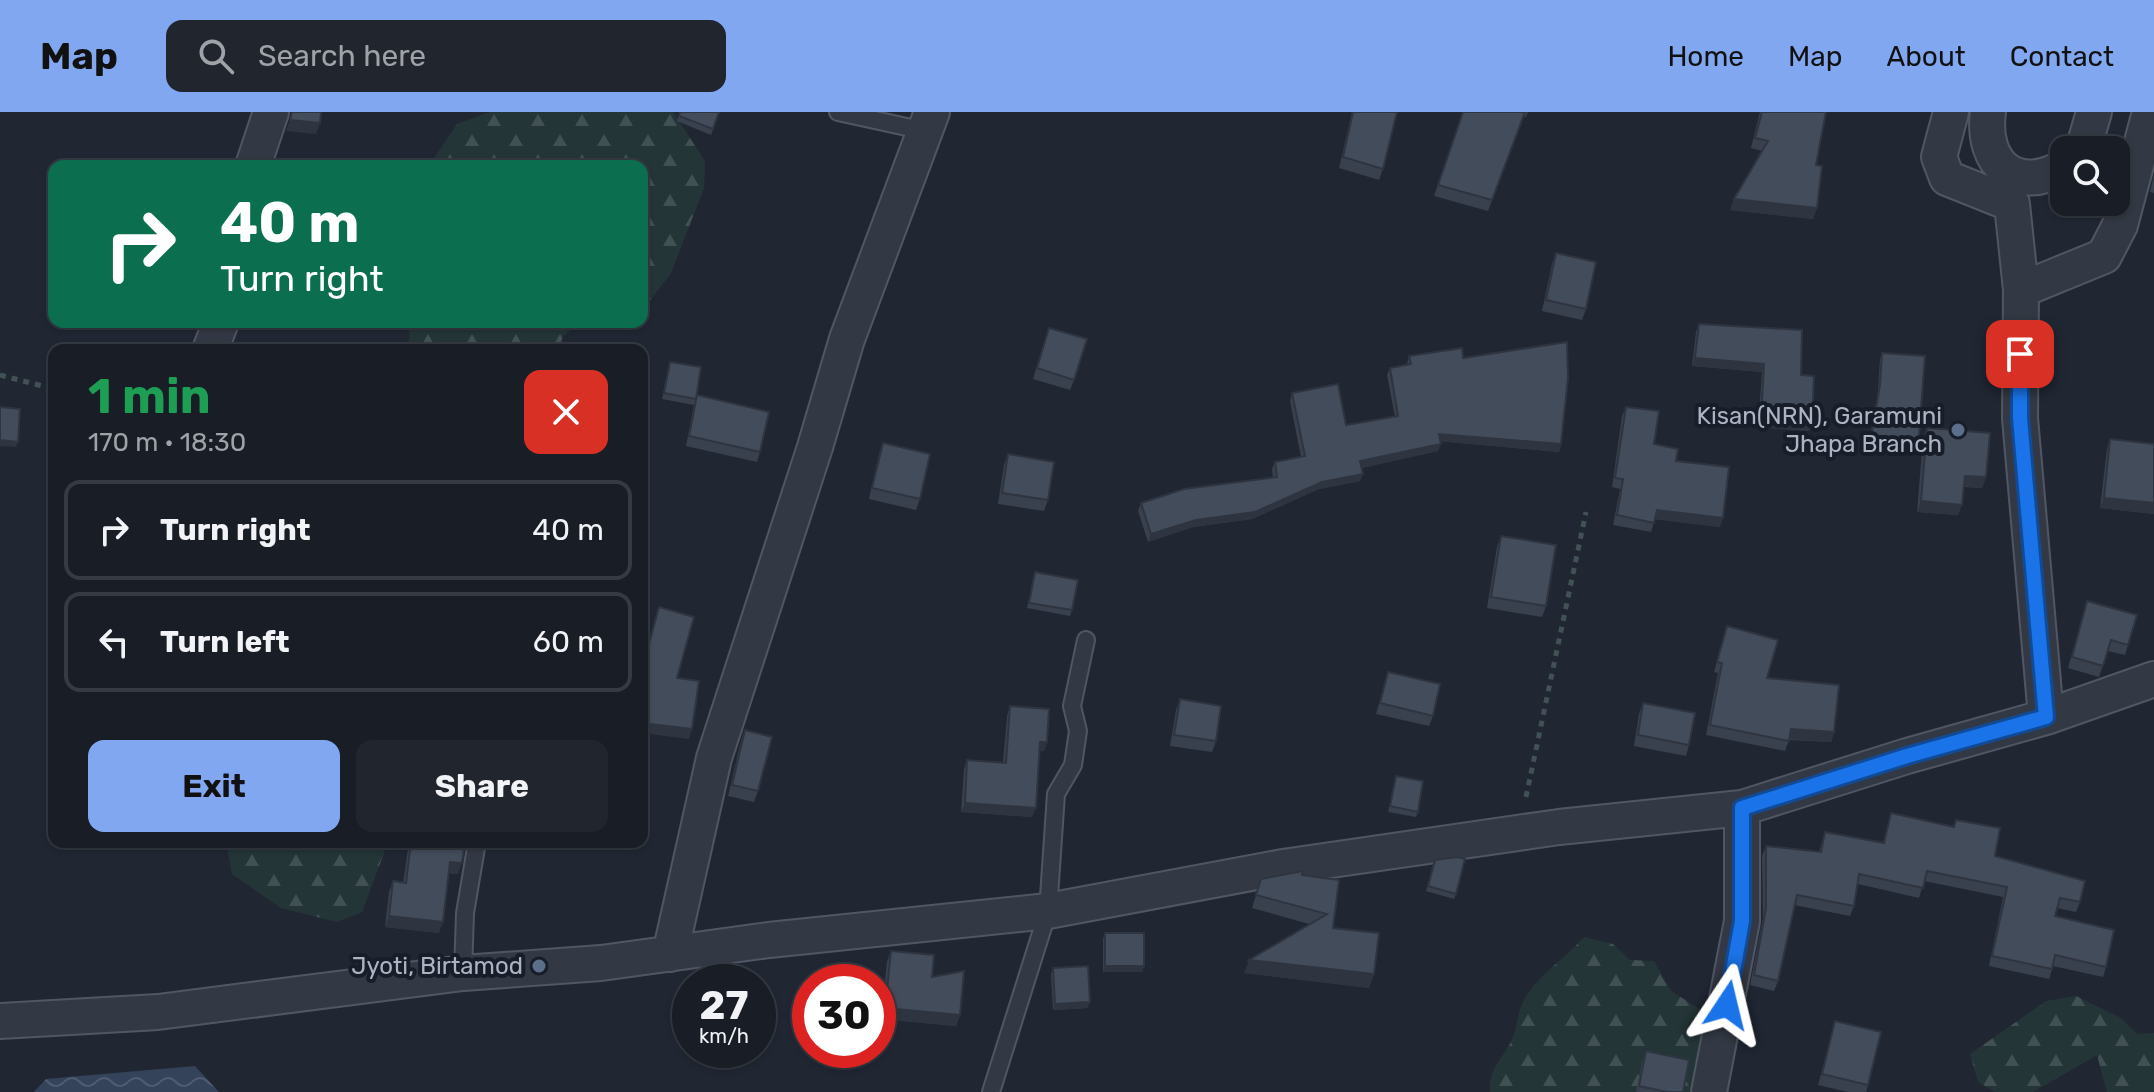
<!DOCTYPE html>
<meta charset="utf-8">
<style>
:root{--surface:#181d26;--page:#21262e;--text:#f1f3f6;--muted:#9fa2a7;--line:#363b43;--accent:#82a7f1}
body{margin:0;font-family:Rubik,sans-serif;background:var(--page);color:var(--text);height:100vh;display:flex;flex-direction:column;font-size:30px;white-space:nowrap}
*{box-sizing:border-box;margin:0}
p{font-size:26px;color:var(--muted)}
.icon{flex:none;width:44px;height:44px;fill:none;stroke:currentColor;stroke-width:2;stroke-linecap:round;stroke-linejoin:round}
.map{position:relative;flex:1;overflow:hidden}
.sheet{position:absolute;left:48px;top:232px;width:600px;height:504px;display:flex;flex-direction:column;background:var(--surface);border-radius:16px;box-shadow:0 2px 6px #0004,0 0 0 2px var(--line)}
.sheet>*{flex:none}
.guide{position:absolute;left:48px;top:48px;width:600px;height:168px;border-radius:16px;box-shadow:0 2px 6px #0004,0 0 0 2px var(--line);background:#0b6e4f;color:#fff;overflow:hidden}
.controls{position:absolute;left:2050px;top:24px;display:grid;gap:16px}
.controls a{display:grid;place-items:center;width:80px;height:80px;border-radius:16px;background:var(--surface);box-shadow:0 2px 6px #0004,0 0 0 2px var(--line);font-size:40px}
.speed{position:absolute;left:672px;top:852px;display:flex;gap:16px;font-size:40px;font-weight:700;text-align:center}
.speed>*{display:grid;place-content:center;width:104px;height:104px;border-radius:50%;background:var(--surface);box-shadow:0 2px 6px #0004,0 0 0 2px var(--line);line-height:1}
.speed small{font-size:20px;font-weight:400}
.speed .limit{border:12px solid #d22;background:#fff;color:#111}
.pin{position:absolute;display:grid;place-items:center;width:68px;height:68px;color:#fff;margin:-34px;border-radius:16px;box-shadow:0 4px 12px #0006}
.me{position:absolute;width:88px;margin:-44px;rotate:10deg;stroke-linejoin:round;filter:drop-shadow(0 0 6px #0008)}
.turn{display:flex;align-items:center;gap:28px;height:168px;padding:0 40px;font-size:36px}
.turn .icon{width:104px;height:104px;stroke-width:2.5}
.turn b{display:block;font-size:56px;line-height:68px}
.round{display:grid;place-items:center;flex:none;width:84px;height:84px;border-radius:16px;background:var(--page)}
.head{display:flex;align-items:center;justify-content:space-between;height:136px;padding:0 40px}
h1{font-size:48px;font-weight:700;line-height:60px;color:#1e9e55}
.button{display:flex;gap:16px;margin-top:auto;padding:16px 40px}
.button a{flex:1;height:92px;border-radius:16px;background:var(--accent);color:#111;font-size:32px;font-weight:700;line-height:92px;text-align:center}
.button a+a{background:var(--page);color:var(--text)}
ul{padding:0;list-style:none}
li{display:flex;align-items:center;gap:24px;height:100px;margin:0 16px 12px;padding:0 24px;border:4px solid var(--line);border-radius:16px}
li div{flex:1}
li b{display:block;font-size:30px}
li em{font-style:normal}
header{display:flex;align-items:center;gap:48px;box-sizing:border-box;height:112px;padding:0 40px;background:var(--accent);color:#111}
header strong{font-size:38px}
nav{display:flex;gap:44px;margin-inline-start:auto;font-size:28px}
.search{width:560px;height:72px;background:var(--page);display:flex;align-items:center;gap:20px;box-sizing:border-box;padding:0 28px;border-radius:16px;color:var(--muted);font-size:30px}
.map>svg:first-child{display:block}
.forest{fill:url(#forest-firs)}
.water{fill:url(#water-waves)}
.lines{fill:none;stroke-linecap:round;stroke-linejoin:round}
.service-casing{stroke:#505663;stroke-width:20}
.minor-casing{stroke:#505663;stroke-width:38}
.path{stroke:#415154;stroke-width:5;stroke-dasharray:6 6;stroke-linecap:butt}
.service{stroke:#333944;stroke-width:16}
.minor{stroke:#333944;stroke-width:34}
.wall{fill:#3a414e}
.shaded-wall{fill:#2f3540}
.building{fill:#434c5b;stroke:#2f3540;stroke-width:2}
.route-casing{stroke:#114b97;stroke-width:20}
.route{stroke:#1a73e8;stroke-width:14}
.service-dot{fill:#5c6f8a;stroke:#181e29;stroke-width:3}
.labels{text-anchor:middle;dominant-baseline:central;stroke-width:8;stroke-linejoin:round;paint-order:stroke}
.poi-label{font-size:24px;fill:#adb3c2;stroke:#181e29;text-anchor:end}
</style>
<header>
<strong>Map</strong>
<div class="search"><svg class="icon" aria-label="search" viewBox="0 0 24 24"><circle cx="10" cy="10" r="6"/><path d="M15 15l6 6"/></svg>Search here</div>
<nav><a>Home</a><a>Map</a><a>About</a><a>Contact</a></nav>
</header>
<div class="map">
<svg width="2154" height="980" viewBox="0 0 2154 980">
<defs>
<pattern id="forest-firs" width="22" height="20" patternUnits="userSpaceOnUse" patternTransform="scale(2)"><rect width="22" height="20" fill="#243537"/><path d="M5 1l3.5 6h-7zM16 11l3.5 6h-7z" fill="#415052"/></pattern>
<pattern id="water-waves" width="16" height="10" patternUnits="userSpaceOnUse" patternTransform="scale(2)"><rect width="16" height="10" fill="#34425a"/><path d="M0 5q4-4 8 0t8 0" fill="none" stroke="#4f5b70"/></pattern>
</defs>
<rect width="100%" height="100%" fill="#202733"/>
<path class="forest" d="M490,0H673L705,49L704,76L671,161L642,199V54H429L457,12Z
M410,210H581L563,224L559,238H408Z
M226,730H388L362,800L337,810L281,796L232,762Z
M1584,825L1613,832L1630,848L1654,849L1671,879L1706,901L1709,980H1490C1488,959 1501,948 1511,930C1518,916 1517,896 1527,883C1542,860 1566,846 1584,825Z
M2076,884L2121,906L2137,922L2154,921V980H2107L2097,943L2033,980H1995L1978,970L1970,942L2046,889Z"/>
<path class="water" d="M195,954L219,980H34L46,967Z"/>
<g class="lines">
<g class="service-casing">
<path id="service" d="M838,0L925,19
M463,861L465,801L477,730
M991,980L1048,799L1056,682L1073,653L1078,619L1072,594L1086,528"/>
</g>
<g class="minor-casing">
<path id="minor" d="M1951,0L1939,45L1947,66L2012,92L2021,178L2020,306L2046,605
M1988,0C1981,52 2016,83 2064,55
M2080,38L2085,31L2094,0
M253,54L271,0
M2021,178L2104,144L2120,113L2150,0
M210,238L221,210
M670,842L714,646L815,335L847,227L932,0
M0,909L158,900L463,861L601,851L769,828L1048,799L1283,755L1559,715L1742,696L1907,644L2046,605L2154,567
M1709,980L1742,809V696"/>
</g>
<path class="path" d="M0,263L54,277
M1526,685L1586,400"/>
<use href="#service" class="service"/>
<use href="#minor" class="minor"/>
</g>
<path class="wall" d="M680,0H720L711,23L677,9Z
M1352,0H1397L1383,57L1379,68L1339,56Z
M1463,0H1528L1526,5L1524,4L1488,99L1434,84Z
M1760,0H1826L1816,53L1817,96L1813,107L1730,98L1734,87L1762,39L1751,36Z
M2154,63V81L2150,80Z
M1556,141L1586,197L1582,208L1542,199L1552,152Z
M1699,212L1801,263L1809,319L1758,315L1762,260L1692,254L1696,220Z
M1045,227L1074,268L1070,278L1033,267Z
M1882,241L1918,336L1916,341L1869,332L1878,279L1880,247Z
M1409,244L1463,246L1561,332L1559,340L1440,329L1438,339L1361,356L1363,362L1360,369L1319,377L1252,407L1193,415L1148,430L1138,399L1141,391L1273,366L1272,357L1275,350L1301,345L1290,289L1292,281L1346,313L1395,305L1387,263L1390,256L1407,252Z
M670,250L696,287L760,340L757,350L686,334L694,293L662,287Z
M1626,295L1654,332L1676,349L1720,415L1655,407L1651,420L1613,413L1620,377L1612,375L1622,304Z
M1927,316L1986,365L1982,376L1964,375L1958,403L1917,400L1923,327Z
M2110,327L2154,332V402L2100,396L2107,337Z
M883,331L920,387L916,398L869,387L879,342Z
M1008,342L1048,388L1044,399L998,392L1004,353Z
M1501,424L1546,494L1542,505L1487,496L1497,435Z
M1035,460L1072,498L1070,504L1027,496Z
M2087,489L2128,533L2125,543L2108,539L2099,565L2068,556Z
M1727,514L1767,566L1834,620L1831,630L1789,628L1785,639L1706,623L1718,561L1714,560Z
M1388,560L1433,604L1429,614L1376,602Z
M1180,587L1216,629L1212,640L1170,634L1176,598Z
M1643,591L1689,633L1686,644L1634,634L1639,602Z
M1010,594L1047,630L1044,639H1040L1032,705L961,700L964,657L967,648L1003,650L1007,604Z
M745,618L758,679L754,690L728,684L741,629Z
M1396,664L1418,700L1416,705L1388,700Z
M1891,701L1953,715L1956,708L1995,744L2080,790L2076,800L2057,796L2055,804L2106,855L2103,865L2053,854L2049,867L1989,854L2003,785L1924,769L1919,786L1858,772L1854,794L1850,804L1794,793L1778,869L1774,879L1750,873L1763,806L1762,744L1766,734L1819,740L1825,720L1883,731Z
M409,730H465L458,762L448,761L439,821L385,815L389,780L393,769L403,771Z
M1435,748L1456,782L1454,787L1426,779Z
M1302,763L1333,816L1374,862L1369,876L1244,861L1309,812L1252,796L1261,767Z
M1105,821L1144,854L1142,860H1103V827Z
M891,839L932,865L960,903L956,914L881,907L887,850Z
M1053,856L1088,896L1053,898L1051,862Z
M1835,909L1868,973L1866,980H1848L1818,973Z
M1646,939L1683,980H1636L1642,950Z"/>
<path class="shaded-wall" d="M290,8L320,11L316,22L286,19Z
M1734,87L1817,96L1813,107L1730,98Z
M1695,246L1764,252L1762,260L1692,254Z
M1761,307L1812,311L1809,319L1758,315Z
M1439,322L1561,332L1559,340L1436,329Z
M0,328L18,330L16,335L0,334Z
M1441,332L1438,339L1358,357L1360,349Z
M1363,362L1360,369L1319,377L1252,407L1193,415L1148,430L1151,422L1322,370Z
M1965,364L1986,365L1982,376L1961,374Z
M2104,386L2154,391V402L2100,396Z
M1921,389L1962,393L1958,403L1917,400Z
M1657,398L1723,406L1720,415L1654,407Z
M642,611L692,617L689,627L642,621Z
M1791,617L1834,620L1831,630L1787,627Z
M1040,630H1047L1044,639H1037Z
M965,691L1036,696L1032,705L961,700Z
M450,750L462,751L458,762L446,761Z
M389,804L443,810L439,821L385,815Z
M1249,848L1374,862L1369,876L1244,861Z
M1105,854H1144L1142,860H1103Z
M1090,890L1088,896L1053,898L1055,892Z
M885,896L960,903L956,914L881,907Z"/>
<path class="building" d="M292,0H321L320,11L290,8Z
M680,0H719L713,17L679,4Z
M1353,0H1397L1383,57L1343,45Z
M1463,0H1525L1492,88L1438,73Z
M1762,0H1826L1816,53L1822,54L1817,96L1734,87L1768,29L1755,26Z
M1556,141L1596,150L1586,197L1546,188Z
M1699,212L1802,218L1801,263L1814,264L1812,311L1761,307L1764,252L1695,246Z
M1049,216L1087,227L1074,268L1037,256Z
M1567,230L1568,266L1561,332L1439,322L1441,332L1360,349L1363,362L1322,370L1255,400L1196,408L1151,422L1141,391L1184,377L1277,365L1275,350L1305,344L1292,281L1338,272L1346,313L1398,304L1390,256L1411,252L1409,244L1462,236L1463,246Z
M1882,241L1925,244L1918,336L1871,326L1880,273Z
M670,250L701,255L696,287L664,281Z
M697,283L769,300L760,340L689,324Z
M0,295L20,297L18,330L0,328Z
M1626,295L1659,299L1654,332L1678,337L1676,349L1729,355L1723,406L1657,398L1654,411L1617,403L1623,367L1615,366Z
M1927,316L1990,321L1986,365L1965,364L1962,393L1921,389Z
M2110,327L2154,332V391L2104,386Z
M883,331L930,342L920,387L872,376Z
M1008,342L1054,350L1048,388L1002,381Z
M1501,424L1556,433L1546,494L1491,485Z
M1035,460L1078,468L1072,498L1029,491Z
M2087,489L2137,503L2128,533L2111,528L2103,554L2072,545Z
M659,495L694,505L677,566L699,569L692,617L642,611V557Z
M1727,514L1778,528L1767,566L1839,573L1834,620L1791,617L1789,629L1710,613L1722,551L1717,550Z
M1388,560L1440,572L1433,604L1380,591Z
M1180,587L1221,594L1216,629L1174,623Z
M1643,591L1695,601L1689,633L1638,623Z
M1010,594L1049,597L1047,630H1040L1036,696L965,691L967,648L1006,651Z
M745,618L772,625L758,679L732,673Z
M1396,664L1423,669L1418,700L1390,694Z
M1891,701L1954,715L1956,708L2000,716L1995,744L2085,769L2080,790L2060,786L2055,804L2114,818L2106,855L2055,843L2052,857L1992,844L2007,775L1927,759L1923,776L1859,762L1854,794L1797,783L1778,869L1754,863L1766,796V734L1821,740L1825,720L1884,731Z
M411,730H465L462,751L450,750L443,810L389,804L393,769L406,771Z
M1457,745L1465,747L1456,782L1428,774L1435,748Z
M1303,759L1302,763L1339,768L1333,816L1379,821L1374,862L1249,848L1327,802L1256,783L1261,767Z
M1105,821H1144V854H1105Z
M891,839L934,843L932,865L964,859L960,903L885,896Z
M1088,854L1090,890L1055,892L1053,856Z
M1835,909L1881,920L1868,973L1822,962Z
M1646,939L1689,948L1683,980H1667L1639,974Z"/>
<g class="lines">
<g class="route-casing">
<path id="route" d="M1727,893L1742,809V696L1907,644L2046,605L2020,306V242"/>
</g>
<use href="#route" class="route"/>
</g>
<g class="service-dot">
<circle cx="1958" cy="318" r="8"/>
<circle cx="539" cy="854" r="8"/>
</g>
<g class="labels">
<g class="poi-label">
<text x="1942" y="304">Kisan(NRN), Garamuni<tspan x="1942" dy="28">Jhapa Branch</tspan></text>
<text x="523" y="854">Jyoti, Birtamod</text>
</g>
</g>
</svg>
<div class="controls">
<a><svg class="icon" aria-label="search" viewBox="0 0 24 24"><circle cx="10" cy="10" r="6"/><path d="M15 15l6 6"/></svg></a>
</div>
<div class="speed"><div>27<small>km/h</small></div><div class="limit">30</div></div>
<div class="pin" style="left:2020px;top:242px;background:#d93025"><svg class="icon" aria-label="arrive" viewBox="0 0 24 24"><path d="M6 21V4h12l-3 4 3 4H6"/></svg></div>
<svg class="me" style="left:1727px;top:893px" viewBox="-20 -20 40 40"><path d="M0-17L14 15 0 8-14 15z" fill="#1a73e8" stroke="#fff" stroke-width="4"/></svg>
<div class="guide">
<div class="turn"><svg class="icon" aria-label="right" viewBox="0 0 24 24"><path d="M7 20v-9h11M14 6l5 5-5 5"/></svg><div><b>40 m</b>Turn right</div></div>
</div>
<section class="sheet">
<div class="head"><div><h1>1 min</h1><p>170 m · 18:30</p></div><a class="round" style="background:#d93025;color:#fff"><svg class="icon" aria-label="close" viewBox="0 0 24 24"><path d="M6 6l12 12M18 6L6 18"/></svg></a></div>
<ul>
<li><svg class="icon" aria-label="right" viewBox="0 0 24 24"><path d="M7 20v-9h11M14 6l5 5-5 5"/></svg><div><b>Turn right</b></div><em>40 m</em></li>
<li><svg class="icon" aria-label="left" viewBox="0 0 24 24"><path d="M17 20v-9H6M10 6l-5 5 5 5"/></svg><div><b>Turn left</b></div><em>60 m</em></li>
</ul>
<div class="button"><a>Exit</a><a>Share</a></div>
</section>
</div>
